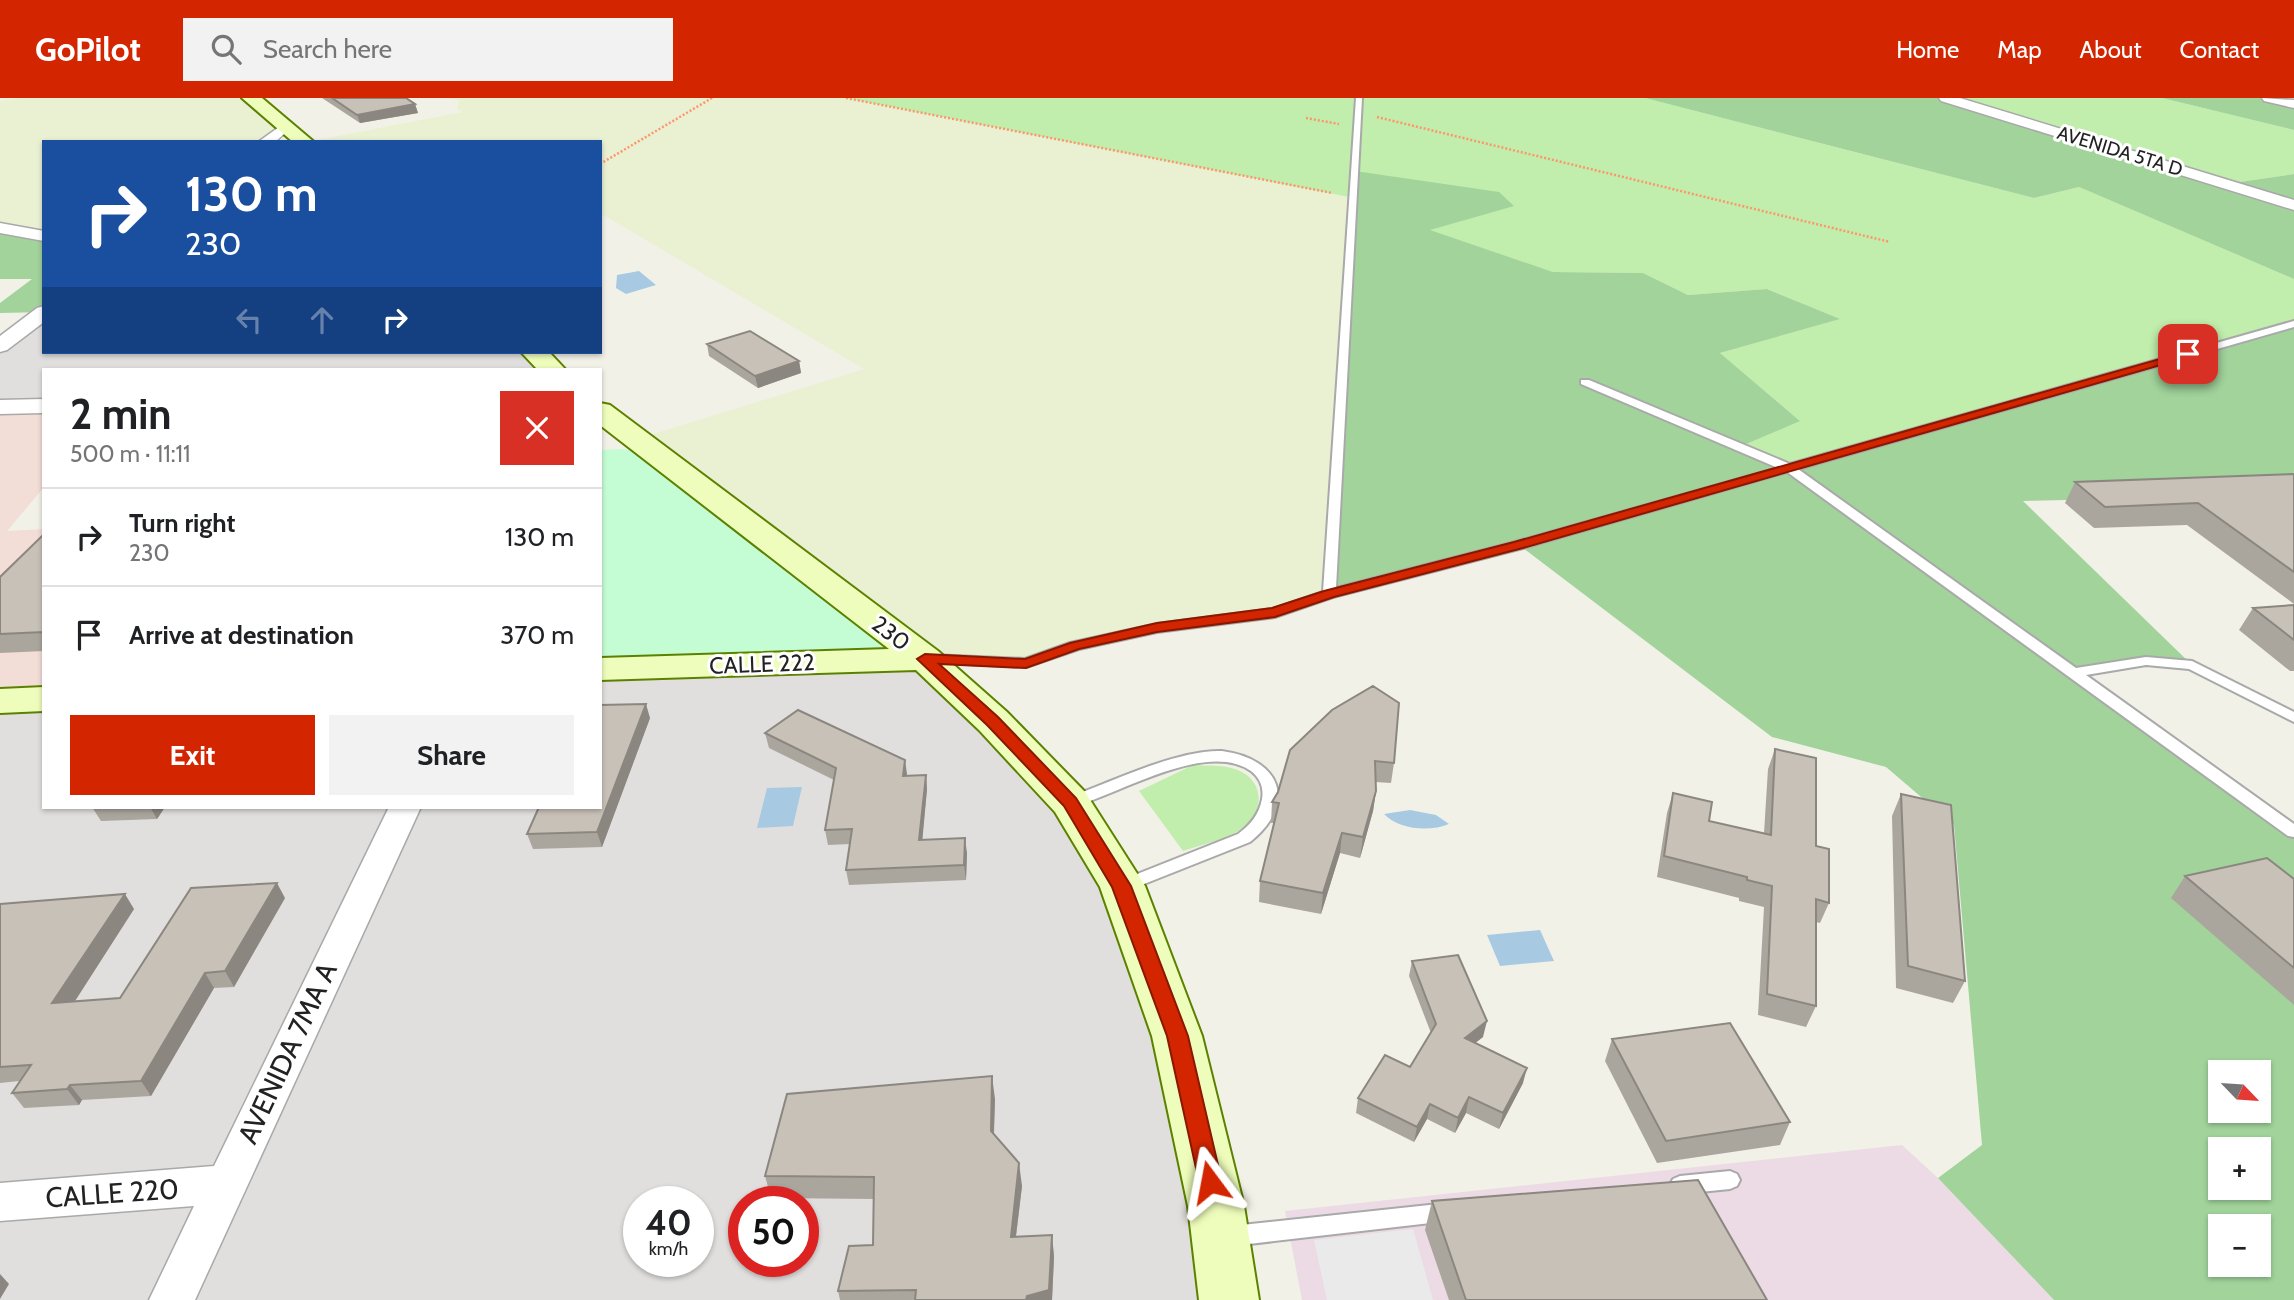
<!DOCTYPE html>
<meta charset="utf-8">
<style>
:root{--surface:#fff;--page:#f2f2f2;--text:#202124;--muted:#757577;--line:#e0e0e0;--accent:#d32500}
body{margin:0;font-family:Cabin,sans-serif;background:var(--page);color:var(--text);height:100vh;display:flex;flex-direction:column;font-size:26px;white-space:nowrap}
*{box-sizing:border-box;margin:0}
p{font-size:23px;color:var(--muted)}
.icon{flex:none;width:38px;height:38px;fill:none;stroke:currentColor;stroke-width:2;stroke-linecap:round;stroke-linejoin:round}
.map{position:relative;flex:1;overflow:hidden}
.drawer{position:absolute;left:42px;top:270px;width:560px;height:441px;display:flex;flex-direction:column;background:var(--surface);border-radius:0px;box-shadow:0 2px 5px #0004}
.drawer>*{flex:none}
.guide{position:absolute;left:42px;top:42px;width:560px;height:214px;border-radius:0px;box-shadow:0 2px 5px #0004;background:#1a4fa0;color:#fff;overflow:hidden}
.needle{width:46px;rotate:115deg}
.fabs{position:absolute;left:2208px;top:962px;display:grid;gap:14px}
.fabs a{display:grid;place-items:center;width:63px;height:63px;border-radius:0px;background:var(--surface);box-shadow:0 2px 5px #0004;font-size:35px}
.speed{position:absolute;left:623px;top:1088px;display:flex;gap:14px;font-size:35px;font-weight:700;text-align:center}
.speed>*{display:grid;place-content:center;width:91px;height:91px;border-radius:50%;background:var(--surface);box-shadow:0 2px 5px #0004;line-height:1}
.speed small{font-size:18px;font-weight:400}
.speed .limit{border:10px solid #d22;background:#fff;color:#111}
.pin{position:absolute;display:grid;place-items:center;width:60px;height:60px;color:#fff;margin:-30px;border-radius:14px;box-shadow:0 4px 10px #0006}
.me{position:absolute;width:77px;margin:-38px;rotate:347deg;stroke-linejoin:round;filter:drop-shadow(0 0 5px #0008)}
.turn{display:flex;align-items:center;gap:24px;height:147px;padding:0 28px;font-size:32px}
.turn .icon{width:91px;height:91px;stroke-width:2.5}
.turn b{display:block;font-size:49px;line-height:60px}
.lanes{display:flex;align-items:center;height:66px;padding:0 28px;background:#0003;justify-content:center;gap:35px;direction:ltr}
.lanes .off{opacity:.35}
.round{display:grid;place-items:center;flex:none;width:74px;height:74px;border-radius:0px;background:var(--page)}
.head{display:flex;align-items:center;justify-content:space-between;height:119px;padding:0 28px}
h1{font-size:42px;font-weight:700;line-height:52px}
.action{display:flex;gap:14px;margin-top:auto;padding:14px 28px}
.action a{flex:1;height:80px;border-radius:0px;background:var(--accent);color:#fff;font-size:28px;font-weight:700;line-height:80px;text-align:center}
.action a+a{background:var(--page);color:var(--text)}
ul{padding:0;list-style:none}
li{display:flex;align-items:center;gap:21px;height:98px;padding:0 28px;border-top:2px solid var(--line)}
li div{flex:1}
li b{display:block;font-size:26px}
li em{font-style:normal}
header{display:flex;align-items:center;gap:42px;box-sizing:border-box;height:98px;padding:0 35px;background:var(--accent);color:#fff}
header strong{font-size:33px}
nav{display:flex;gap:38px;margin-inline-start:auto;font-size:24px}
.search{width:490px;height:63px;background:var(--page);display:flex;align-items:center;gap:18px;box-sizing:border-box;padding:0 24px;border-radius:0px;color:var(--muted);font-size:26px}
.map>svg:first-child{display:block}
.residential{fill:#e0dfde;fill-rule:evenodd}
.commercial{fill:#f3ddd7}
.industrial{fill:#ecdae5}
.farmland{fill:#eaf1d3}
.grass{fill:#c1eeac}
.forest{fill:#a1d39b;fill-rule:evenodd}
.park{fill:#c4fdd3}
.parking{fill:#eaeaea}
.water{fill:#a7cae2}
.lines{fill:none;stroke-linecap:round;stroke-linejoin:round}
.lane-casing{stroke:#a9a9a9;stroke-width:4}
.street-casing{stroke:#a9a9a9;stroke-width:3}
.secondary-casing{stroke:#5c8100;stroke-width:4}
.path{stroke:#ff956c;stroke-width:2.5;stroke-dasharray:2 2;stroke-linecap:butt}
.lane{fill:#fff;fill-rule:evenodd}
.street{fill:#fff;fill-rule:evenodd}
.secondary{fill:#eefdbb;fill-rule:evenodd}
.wall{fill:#aba69d}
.shaded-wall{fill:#8b8780}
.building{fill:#c7c1b7;stroke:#8b8780;stroke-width:2}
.route{fill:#d32500;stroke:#891800;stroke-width:2}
.labels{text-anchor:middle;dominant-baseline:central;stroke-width:6;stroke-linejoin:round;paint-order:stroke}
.far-street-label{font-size:19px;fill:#222;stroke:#fff}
.street-label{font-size:23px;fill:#222;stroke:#fff}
.near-street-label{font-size:28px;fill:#222;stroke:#fff}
</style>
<header>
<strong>GoPilot</strong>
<div class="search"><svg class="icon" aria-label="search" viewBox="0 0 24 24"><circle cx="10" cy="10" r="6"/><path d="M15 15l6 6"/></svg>Search here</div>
<nav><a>Home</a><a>Map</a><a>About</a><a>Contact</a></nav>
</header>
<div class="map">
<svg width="2294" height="1202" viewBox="0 0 2294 1202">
<rect width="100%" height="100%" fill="#f2f1e8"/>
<path class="residential" d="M44,214V254H534L552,271H44V308L0,309V248Z
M925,561L1103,754L1229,1202H0V603L44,601V709H600V571ZM639,1104H698V1164H639ZM744,1104H803V1164H744Z"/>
<path class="commercial" d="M44,308V389L7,433L44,431V601L0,603V309Z"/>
<path class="industrial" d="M1902,1047L1938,1080L2054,1202H1302L1285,1113Z"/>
<path class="farmland" d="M21,0H252L286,28L265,44H44V138L0,130V3Z
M446,0H846L1354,100L1329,496L1275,515L1157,530L1026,565L925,561L637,341L864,271L600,115V44H307L462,14L457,11L459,2Z"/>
<path class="grass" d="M846,0H1645L2034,100L2079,89L2294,181V226L1789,370L1738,349L1799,322L1720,255L1839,221L1768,191L1688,197L1643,175L1553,174L1429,132L1354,100Z
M1946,0H2162L2294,32V76L2227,86Z
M1193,667C1208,668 1228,666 1242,674C1266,687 1263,718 1240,732C1224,742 1201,747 1183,753L1139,693Z"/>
<path class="forest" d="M1645,0H1946L2226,86L2294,76V181L2079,89L2034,100Z
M2162,0H2269L2294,6V32Z
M1355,73L1499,94L1514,108L1430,132L1553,174L1643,175L1688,197L1767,191L1840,221L1720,255L1800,323L1739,349L1788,370L2294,226V397L2023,403L2192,567L2146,563L2076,575L2294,734V1202H2054L1938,1080L1982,1047L1954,727L1886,669L1772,639L1519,447L1329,496ZM2221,975H2259V1013H2221ZM2221,1052H2259V1090H2221ZM2221,1129H2259V1167H2221Z
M0,130L44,138V214L0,215V205L32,181H0Z"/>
<path class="park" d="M622,351L654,355L925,561L600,571V352Z"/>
<path class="parking" d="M1413,1131L1433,1202H1327L1314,1142Z"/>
<path class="water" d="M639,173L656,187L626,196L616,190L617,177Z
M802,689L793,728L757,730L767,690Z
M1410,712L1436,717L1449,726C1430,734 1399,732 1384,716Z
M1540,832L1554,863L1500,868L1487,837Z"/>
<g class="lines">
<g class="lane-casing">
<path id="lane" d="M1356,0H1362L1336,490L1515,444L1778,370L1581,286V282H1589L1790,366L2294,223V229L1798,371L2076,570L2146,559L2192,563L2294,614V624L2189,571L2146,567L2086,577L2294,726V739L2288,738L1787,374L1523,450L1333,499L1275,519L1157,534L1079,551L1026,569L926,564L924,561L926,558L931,557L1025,561L1070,545L1157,526L1273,511L1323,494Z
M1222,653C1281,661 1298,705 1250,744L1129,792H1117L1115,788L1117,784L1238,736C1250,727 1259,717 1262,701C1264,690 1260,680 1251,673C1206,642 1120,696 1072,709L1067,708L1064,704L1067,700C1109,685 1178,651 1222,653Z
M1730,1073L1737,1076L1740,1082L1737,1088L1730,1091L1680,1096L1673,1093L1670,1087L1673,1081L1680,1078Z
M1448,1105L1455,1107L1458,1114L1455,1121L1448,1123L1232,1148L1225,1145L1222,1138L1225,1131L1232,1128Z"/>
</g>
<g class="street-casing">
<path id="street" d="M1939,0H1960L2294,102V112L1941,3Z
M2262,0L2294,2V10L2264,3Z
M286,24L293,28L275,44H258Z
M0,125L44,133V143L0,135Z
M44,208V224L7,252L0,254V238L37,210Z
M44,301V315L0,316V302Z
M389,709H421L195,1202H149L194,1108L0,1123V1085L214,1068Z"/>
</g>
<g class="secondary-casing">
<path id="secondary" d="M242,0H262L314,44H293Z
M521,254H549L565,271H537Z
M600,305L610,307L938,553L1007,614L1085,694L1145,788L1202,938L1244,1108L1259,1202H1199L1188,1108L1152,938L1100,789L1055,714L979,632L916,572L600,582V560L889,551L600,327Z
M44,589V613L0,615V591Z"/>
</g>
<path class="path" d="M846,0L1332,95
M1377,19L1890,144
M1306,20L1339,26
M600,66L712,0"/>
<use href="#lane" class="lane"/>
<use href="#street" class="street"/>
<use href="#secondary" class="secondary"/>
</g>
<path class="wall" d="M322,0H406L415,6L418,15L360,25Z
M707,246L799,263L801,275L758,290L709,258Z
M2294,376V506L2187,427L2094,430L2065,405L2075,384Z
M44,437V553L0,555V479Z
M2294,507V573H2290L2239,532L2253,510Z
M650,620L602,749L533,751L527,736Z
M765,635L907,677H926L927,691L922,741L967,755L966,782L849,787L846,772L850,746L828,747L825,732L834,682L769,650Z
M1775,651L1816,748L1829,805L1820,825L1816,824V908L1806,929L1758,917L1764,809L1739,803V800L1657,779L1667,715L1673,695L1709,723L1764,735L1768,671Z
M1290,652L1394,665L1391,685L1375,684L1376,693L1373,713L1360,760L1340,755L1321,816L1259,804L1260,783L1274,725H1271L1272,704L1278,694Z
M1901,696L1965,883L1953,905L1896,890L1892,718Z
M92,709H165L157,721L101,723Z
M2185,778L2294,781V907L2171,800Z
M285,800L234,889L214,890L151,998L82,1002L79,1007L24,1010L12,995L19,983L0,985V806L134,811L75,903L120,900Z
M1412,863L1483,939L1475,945L1523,985L1499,1031L1466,1015L1455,1035L1427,1021L1414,1044L1356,1015L1358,1000L1410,969L1431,935L1409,878Z
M1612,941L1790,1024L1780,1047L1657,1065L1605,963Z
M995,1001L994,1037L1022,1088L1016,1139L1052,1137L1054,1159L1052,1202H840L838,1193L873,1147V1101L771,1100L765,1078Z
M1432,1103L1767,1202H1449L1425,1132Z"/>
<path class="shaded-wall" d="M415,6L418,15L360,25L357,17Z
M799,263L801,275L758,290L755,278Z
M646,606L650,620L602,749L597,734Z
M905,662L907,676L905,692L903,678Z
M926,677L927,691L921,757L919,742Z
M1376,693L1373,713L1360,760L1363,739Z
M150,709H165L157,721Z
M1342,735L1340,755L1321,816L1323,795Z
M965,740L967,755L966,782L964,767Z
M277,785L285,800L234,889L225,873Z
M125,796L134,811L64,920L52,905Z
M205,875L214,890L151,998L141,983Z
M1487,923L1483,939L1461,956L1465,940Z
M1527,970L1523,985L1499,1031L1503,1015Z
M992,978L995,1001L993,1055L991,1033Z
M70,987L82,1002L79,1007L67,991Z
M1469,999L1466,1015L1455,1035L1458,1020Z
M1430,1006L1427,1021L1414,1044L1417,1029Z
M1019,1065L1022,1088L1013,1161L1011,1139Z
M1052,1137L1054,1159L1052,1202H1026L1027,1198Z
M0,1176L9,1186L0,1201Z"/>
<path class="building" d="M332,0H406L415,6L357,17Z
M750,233L799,263L755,278L707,246Z
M2294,376V474L2198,405L2105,409L2075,384Z
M44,437V534L0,536V479L42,438Z
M2294,507V542L2253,510Z
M1373,588L1399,605L1394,665L1375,663L1376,693L1363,739L1342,735L1323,795L1260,783L1279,705L1272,704L1278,694L1290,652L1332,612Z
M646,606L597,734L527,736L539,709H600V607Z
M798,612L905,662L903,678L926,677L919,742L965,740L964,767L846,772L852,731L825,732L836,670L765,635Z
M1775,651L1816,660V748L1829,751V805L1816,801V908L1767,896L1772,788L1747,782V779L1664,758L1673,695L1712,704L1709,723L1771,737Z
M1901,696L1951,707L1965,883L1908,868Z
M2267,760L2294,781V870L2185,778Z
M277,785L225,873L205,875L141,983L70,987L67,991L12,995L31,967L0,969V806L125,796L52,905L120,900L191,790Z
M1458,857L1487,923L1465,940L1527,970L1503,1015L1469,999L1458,1020L1430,1006L1417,1029L1358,1000L1385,957L1410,969L1436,926L1412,863Z
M1730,925L1790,1024L1666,1043L1612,941Z
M992,978L991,1033L1019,1065L1011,1139L1052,1137L1049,1192L1027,1198L1026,1202H915L916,1192L838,1193L849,1148L873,1147L874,1079L765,1078L787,996Z
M1698,1082L1767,1202H1466L1432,1103Z"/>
<path class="route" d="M2188,253L2192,254V258L1523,450L1334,499L1275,519L1157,534L1079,551L1026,570L939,566L998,619L1076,700L1131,788L1188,938L1222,1084L1218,1091L1210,1094L1202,1091L1199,1084L1167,938L1112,789L1064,708L987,627L917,561L925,556L1025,561L1070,545L1157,525L1272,510L1324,493L1514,444Z"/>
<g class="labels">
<g class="far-street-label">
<text transform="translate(2120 53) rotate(17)">AVENIDA 5TA D</text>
</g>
<g class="street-label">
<text transform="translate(891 535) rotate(37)">230</text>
<text transform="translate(762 566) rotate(-2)">CALLE 222</text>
</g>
<g class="near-street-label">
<text transform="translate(287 955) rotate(-65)">AVENIDA 7MA A</text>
<text transform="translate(112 1095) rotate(-4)">CALLE 220</text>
</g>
</g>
</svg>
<div class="fabs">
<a><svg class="needle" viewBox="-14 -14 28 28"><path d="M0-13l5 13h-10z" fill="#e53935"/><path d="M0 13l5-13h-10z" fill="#757577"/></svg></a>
<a>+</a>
<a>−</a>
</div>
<div class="speed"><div>40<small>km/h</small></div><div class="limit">50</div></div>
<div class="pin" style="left:2188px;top:256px;background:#d93025"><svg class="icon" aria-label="arrive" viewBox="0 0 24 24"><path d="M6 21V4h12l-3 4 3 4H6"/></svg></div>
<svg class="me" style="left:1210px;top:1084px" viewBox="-20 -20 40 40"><path d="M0-17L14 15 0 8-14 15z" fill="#d32500" stroke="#fff" stroke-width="4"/></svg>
<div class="guide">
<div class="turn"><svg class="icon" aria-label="right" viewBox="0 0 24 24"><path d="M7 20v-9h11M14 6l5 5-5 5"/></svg><div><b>130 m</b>230</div></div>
<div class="lanes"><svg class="icon off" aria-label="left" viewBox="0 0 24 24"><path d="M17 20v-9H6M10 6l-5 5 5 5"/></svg><svg class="icon off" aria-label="ahead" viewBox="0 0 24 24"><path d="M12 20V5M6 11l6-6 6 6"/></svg><svg class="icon" aria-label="right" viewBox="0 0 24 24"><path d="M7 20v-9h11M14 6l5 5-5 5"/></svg></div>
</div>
<section class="drawer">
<div class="head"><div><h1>2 min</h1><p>500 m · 11:11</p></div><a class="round" style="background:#d93025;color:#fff"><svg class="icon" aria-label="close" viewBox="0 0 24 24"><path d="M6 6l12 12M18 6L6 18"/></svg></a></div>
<ul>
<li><svg class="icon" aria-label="right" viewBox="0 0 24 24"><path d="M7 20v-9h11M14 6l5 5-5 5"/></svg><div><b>Turn right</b><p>230</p></div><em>130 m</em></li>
<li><svg class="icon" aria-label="arrive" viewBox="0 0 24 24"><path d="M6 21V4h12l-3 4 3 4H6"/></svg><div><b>Arrive at destination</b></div><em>370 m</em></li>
</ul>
<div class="action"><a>Exit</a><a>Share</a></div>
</section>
</div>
